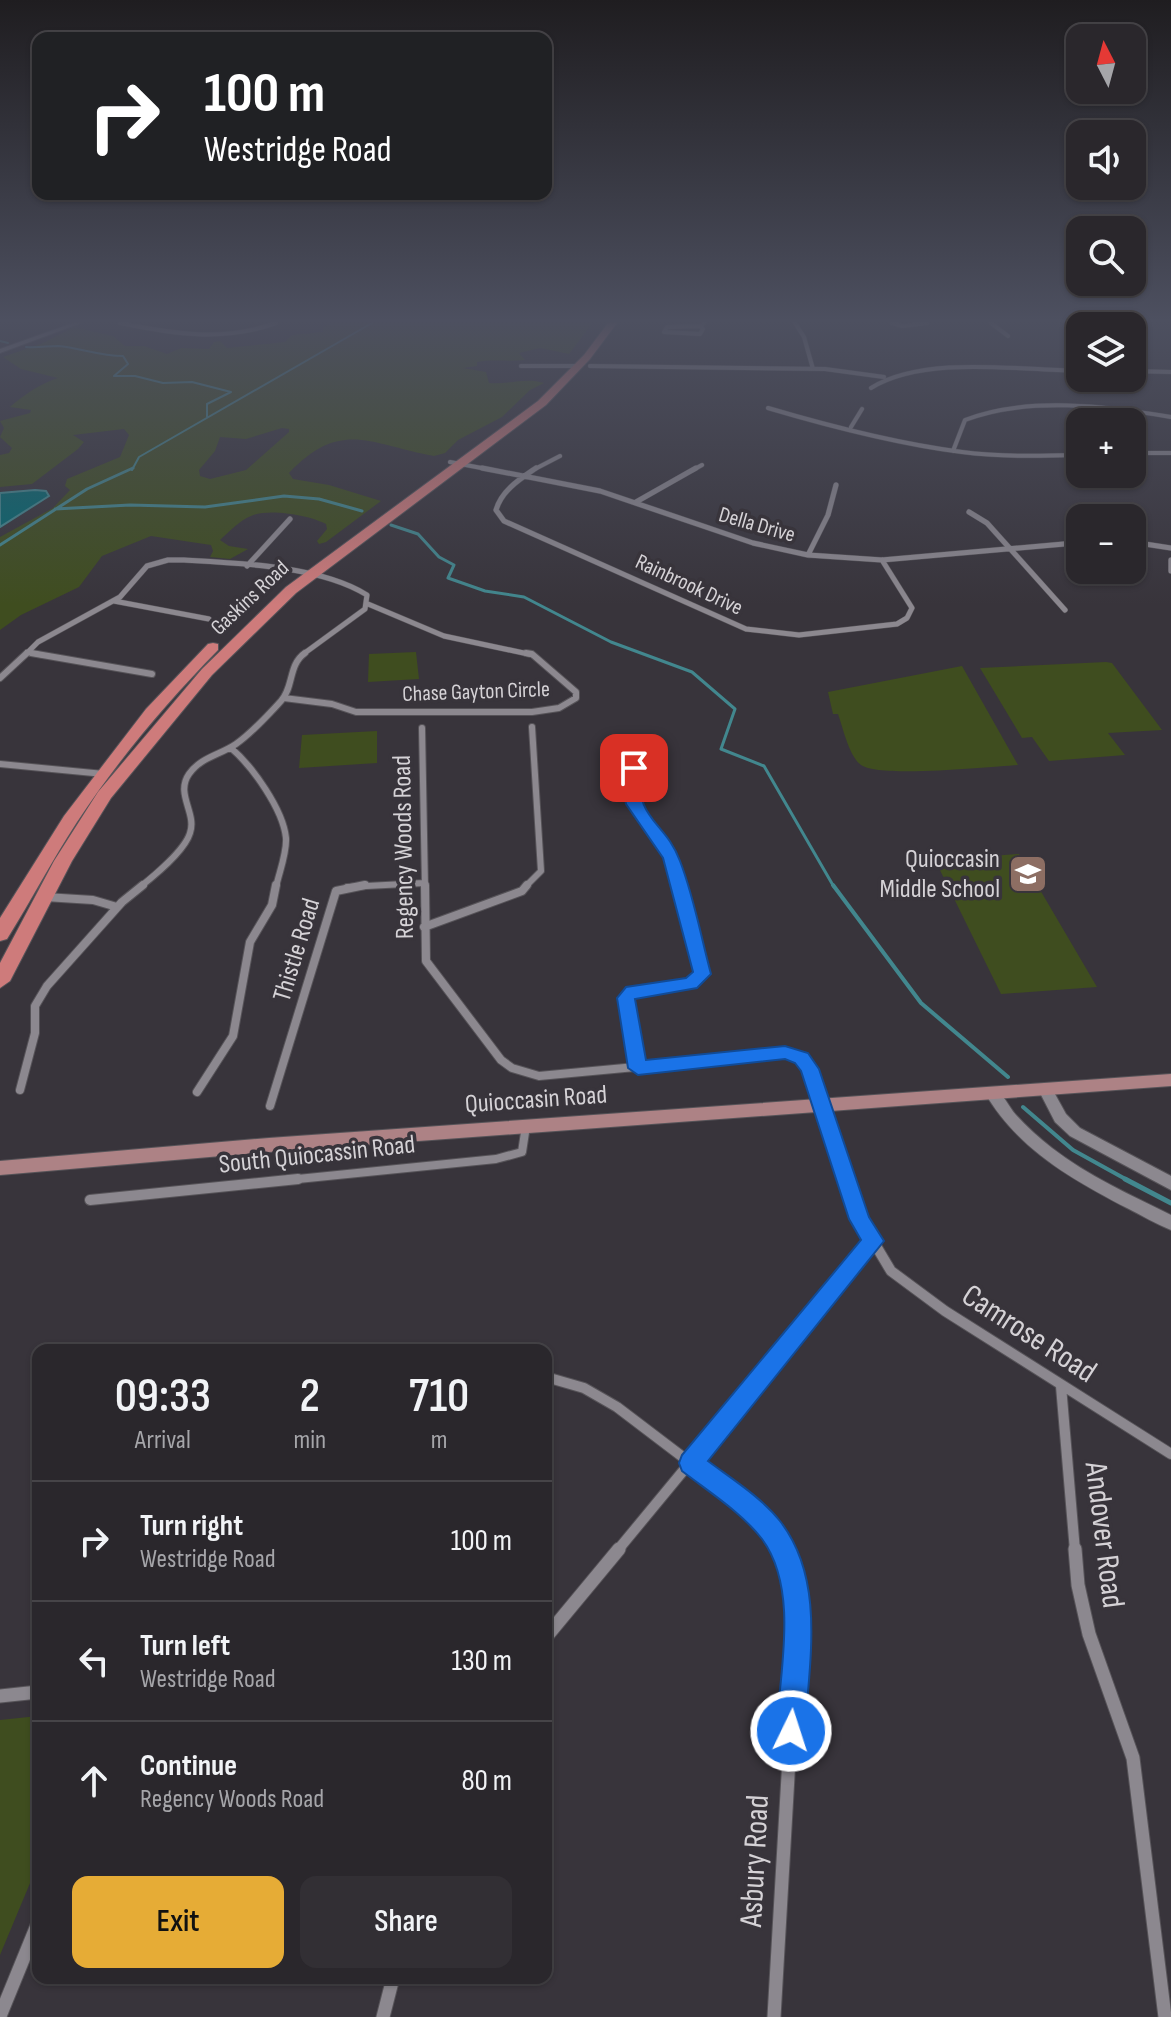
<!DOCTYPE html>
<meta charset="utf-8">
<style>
:root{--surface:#2a272c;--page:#322f34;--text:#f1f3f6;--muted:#a5a5a9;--line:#464448;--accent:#e6ac36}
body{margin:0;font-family:"Sofia Sans Condensed",sans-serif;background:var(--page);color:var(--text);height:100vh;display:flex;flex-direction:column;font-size:30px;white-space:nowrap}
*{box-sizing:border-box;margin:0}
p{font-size:26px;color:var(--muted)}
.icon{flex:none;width:44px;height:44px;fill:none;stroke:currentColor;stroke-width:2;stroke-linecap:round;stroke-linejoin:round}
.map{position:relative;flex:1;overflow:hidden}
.panel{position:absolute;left:32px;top:1344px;width:520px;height:640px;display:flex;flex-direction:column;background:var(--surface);border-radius:16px;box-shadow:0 2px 6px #0004,0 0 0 2px var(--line)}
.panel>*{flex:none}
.top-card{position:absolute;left:32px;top:32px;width:520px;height:168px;border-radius:16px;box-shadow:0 2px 6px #0004,0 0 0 2px var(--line);background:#202124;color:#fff;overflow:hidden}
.needle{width:52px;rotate:354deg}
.fabs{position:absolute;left:1066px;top:24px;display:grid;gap:16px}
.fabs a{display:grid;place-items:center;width:80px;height:80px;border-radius:16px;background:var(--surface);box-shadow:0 2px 6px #0004,0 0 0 2px var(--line);font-size:40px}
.pin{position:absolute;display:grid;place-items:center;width:68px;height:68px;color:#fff;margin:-34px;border-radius:16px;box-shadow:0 4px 12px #0006}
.me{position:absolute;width:88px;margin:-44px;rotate:4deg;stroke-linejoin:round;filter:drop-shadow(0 0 6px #0008)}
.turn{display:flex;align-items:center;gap:28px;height:168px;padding:0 40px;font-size:36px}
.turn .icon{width:104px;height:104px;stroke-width:2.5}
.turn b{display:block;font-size:56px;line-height:68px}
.eta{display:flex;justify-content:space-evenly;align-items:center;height:136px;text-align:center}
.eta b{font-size:48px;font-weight:600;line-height:56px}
.cta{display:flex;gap:16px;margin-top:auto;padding:16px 40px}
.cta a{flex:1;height:92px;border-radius:16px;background:var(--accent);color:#111;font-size:32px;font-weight:600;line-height:92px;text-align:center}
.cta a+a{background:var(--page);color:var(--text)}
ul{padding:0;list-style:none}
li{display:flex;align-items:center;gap:24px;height:120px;padding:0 40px;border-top:2px solid var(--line)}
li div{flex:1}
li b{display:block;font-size:30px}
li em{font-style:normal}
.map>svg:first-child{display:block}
.green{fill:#3f4d1f;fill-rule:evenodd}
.water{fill:#03676f;stroke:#42878e;stroke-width:2}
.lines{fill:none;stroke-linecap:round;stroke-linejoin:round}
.stream-far3{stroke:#42878e;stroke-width:2}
.stream-far2{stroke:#42878e;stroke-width:3}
.stream-far1{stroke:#42878e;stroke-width:4}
.stream{stroke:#42878e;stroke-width:5}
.minor-far5-casing{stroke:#565358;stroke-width:5}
.minor-far4-casing{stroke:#565358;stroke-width:6}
.minor-far3-casing{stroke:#565358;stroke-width:8}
.minor-far2-casing{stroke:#565358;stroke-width:10}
.minor-far1-casing{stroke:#565358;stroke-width:12}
.minor-casing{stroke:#565358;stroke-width:15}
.tertiary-casing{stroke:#565358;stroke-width:2}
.secondary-casing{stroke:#565358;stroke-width:2}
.primary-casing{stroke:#565358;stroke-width:2}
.minor-far5{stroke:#8c888f;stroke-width:4}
.minor-far4{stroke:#8c888f;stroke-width:5}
.minor-far3{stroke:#8c888f;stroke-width:6}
.minor-far2{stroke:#8c888f;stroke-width:8}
.minor-far1{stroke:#8c888f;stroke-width:10}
.minor{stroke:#8c888f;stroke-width:13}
.tertiary{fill:#8c888f;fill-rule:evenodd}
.secondary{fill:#ad8285;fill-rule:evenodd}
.primary{fill:#ce7b7b;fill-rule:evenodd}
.route{fill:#1a73e8;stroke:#114b97;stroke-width:2}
.labels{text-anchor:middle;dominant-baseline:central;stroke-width:7;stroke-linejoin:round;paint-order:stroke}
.far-street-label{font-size:22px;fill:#d5d2d6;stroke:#38343b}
.street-label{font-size:26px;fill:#d5d2d6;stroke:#38343b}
.poi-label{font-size:26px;fill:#d5d2d6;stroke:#38343b;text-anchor:end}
.near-street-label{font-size:32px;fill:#d5d2d6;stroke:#38343b}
</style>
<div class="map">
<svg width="1171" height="2017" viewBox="0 0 1171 2017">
<rect width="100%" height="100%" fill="#38343b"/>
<path class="green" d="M332,323H591V325L569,354L540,348L519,353L525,360C509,362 493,359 477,362V366L463,368L486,372L489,383C507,385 526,377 544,383L530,390L502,417L458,440L445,453L434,456C370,445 342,418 289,473L293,479L329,485L381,501L326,542L319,544L317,541L327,529L326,524C309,515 268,508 251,516C239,521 230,531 220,540L229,546L248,549L230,559L210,557L213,551L211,545L151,536L102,556L79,587L21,615L0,630V537L53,508L70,490L65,486L67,479L120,457L129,435L124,429L73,435L84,442L78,449L32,484L0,487V455L9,453L12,448L0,437L4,428L0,421L30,413L31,410L10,407C24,395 39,384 58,378L21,369L3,357L43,343L74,327L113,336L125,346H144L167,354L181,348L209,349L214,342L220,341L227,348L285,342L292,335L323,332V327ZM282,428L289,429V432L246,470L210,479L200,476L199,470L215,451L220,437L246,439Z
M416,652L419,679L368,682L369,654Z
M1106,662L1112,663L1162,730L1108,733L1125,755L1049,761L1032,737L1022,738L980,668Z
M962,666L1018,765C988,767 879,778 861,765C849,756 843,728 838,714H833L828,692Z
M377,731V763L299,768L302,735Z
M1019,854L1097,987L1001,994L935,860Z
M38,1716V1864L0,1955V1720Z"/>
<path class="water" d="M35,490L46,491L49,496L0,527V493Z"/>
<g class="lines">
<path class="stream-far3" d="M0,341L8,343
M26,347C37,348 48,346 58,346C80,348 100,356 123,356L128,364L114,376H135L163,383L192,382L231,392L207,404V417
M132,470L139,457L372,323"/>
<path class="stream-far2" d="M55,509L130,505L205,507L284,496L319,499L362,511
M391,525L418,534L439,557L454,565L448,578L485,591L524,597L611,642L692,672L735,709L721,749L764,766L834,887
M0,545L87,489L133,468"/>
<path class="stream-far1" d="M833,885L921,1003L1008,1077
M1023,1107L1073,1150L1129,1181"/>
<path class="stream" d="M1125,1179L1171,1203"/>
<g class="minor-far5-casing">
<path id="minor-far5" d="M120,323C174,334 223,342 276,323
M795,323L804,337L813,369
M892,323L902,326L927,323
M991,323L1008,336
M1089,323L1092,326
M700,326L703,329L700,334L664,332L667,327Z
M700,326L704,323
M521,366H579
M590,366L825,369L884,377
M1132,371L1171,372
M871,388C924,355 1019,370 1080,371
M768,408C829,426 899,444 962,452C1001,457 1041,456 1080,455
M851,427L862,409
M953,451L965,420C1027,396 1107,406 1171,417
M1132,453H1171
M450,462L492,470
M533,470L560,456
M693,470L702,465"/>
</g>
<g class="minor-far4-casing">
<path id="minor-far4" d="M482,468L600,491L753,543L808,555L882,560L1064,544
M536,468C520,479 502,490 496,510L504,521L746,629L799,635L897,624L907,618L912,608L882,560
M636,502L696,468
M969,512L987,523L1065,610
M1132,542L1171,548
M808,555L828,515L836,485
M1171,560V571
M247,566L290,519
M114,601L209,619
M368,604L444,636L533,655
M27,652L42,655
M25,655L38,642L120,597L147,566L168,560H184C239,563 321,566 367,595L365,609L302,655"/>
</g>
<g class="minor-far3-casing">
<path id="minor-far3" d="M31,653L152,674
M0,678L27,653
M284,698L332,704L356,712H532L559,708L576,698V692L532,654L526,653
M422,728L425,887
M630,747L634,804L671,858L679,887
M231,748C252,766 283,809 286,838C287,853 279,873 276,887
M0,764L104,774
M140,887C154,876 185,850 190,833C197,813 175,794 189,774C201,757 220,755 236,744C252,733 268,715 281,701C294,687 288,665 305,653
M347,887L424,883
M525,887L541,871L532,727"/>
</g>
<g class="minor-far2-casing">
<path id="minor-far2" d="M425,885L426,961L501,1060L512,1068L539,1076L785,1053L801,1058L810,1069L847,1181
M45,897L93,900L117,907
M424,927L522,891L527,885
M638,1068L626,998L632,991L690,983L702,974L678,885
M20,1090L35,1033V1006L47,986L122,902L143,885
M197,1092L233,1036L250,942L272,905L276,885
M270,1106L336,891L365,885
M278,1181L496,1159L522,1152L526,1126"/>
</g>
<g class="minor-far1-casing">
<path id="minor-far1" d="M847,1179L860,1219L891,1271L945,1311L1171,1454
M90,1200L298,1179
M546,1377L584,1388L617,1407L738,1499L770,1529L783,1551
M1061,1386L1075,1551
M617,1551L873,1241"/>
</g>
<g class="minor-casing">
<path id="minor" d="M1075,1549L1078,1585L1089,1634L1133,1758L1165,2017
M546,1637L619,1549
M0,1696L38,1692
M0,2016L38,1923
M383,2017L393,1978
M774,2017L798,1604L790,1563L782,1549"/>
</g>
<g class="tertiary-casing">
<path id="tertiary" d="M73,323H81L0,353V349Z
M1045,1083L1050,1085L1066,1114L1080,1128L1171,1176V1190L1070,1136L1055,1122L1038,1089L1040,1085Z
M992,1087C1003,1092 1008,1106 1016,1115C1027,1127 1039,1138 1052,1148C1088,1176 1131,1195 1171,1215V1230C1156,1224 1141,1215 1127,1208C1071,1179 1017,1148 985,1093L987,1089Z"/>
</g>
<g class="secondary-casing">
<path id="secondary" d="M1171,1074V1086L269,1152L0,1175V1161L269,1138Z"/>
</g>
<g class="primary-casing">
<path id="primary" d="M608,323H617L590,359L546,405L296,593L212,675L111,798L72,861L10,981L0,988V963L54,861L98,792L202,669L286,587L538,401L584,355Z
M213,643L218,644V650C166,703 118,760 77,822C52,860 31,901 7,939L0,941V918L64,816L146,709L208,644Z"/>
</g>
<use href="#minor-far5" class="minor-far5"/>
<use href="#minor-far4" class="minor-far4"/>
<use href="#minor-far3" class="minor-far3"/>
<use href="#minor-far2" class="minor-far2"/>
<use href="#minor-far1" class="minor-far1"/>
<use href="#minor" class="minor"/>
<use href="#tertiary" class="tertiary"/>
<use href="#secondary" class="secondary"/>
<use href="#primary" class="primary"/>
</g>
<linearGradient id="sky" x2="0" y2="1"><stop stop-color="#1f1d20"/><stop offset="0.53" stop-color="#4d5060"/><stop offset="1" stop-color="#4d5060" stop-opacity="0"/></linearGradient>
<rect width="1171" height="605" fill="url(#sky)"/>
<path class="route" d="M634,764L641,768C634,821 665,820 680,861C694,897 701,937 711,974L697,988L635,999L646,1060L785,1046L808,1053L819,1069L869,1217L884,1241L708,1461C732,1479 761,1497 780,1521C826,1580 809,1662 805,1731L801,1741L791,1746L780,1741L776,1731C780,1672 799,1589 762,1539C741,1512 709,1492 682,1471L679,1463L682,1455L861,1240L849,1219L801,1071L795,1063L785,1059L638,1075L628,1068L617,998L626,987L686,978L693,972L663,858L626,804L623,788L626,768Z"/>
<defs>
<g id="school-square" transform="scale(2)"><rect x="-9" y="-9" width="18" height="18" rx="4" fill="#8d6e63" stroke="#38343b"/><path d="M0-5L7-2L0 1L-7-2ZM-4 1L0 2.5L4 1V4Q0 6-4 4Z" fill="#fff"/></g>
</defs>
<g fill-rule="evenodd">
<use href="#school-square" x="1028" y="874"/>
</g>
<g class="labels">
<g class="far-street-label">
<text transform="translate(757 525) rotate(16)">Della Drive</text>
<text transform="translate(689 585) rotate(25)">Rainbrook Drive</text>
<text transform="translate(250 598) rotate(-43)">Gaskins Road</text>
<text transform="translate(476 692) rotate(-2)">Chase Gayton Circle</text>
</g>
<g class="street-label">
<text transform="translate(404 847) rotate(-91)">Regency Woods Road</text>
<text transform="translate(297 950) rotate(-73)">Thistle Road</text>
<text transform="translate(536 1100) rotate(-4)">Quioccasin Road</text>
<text transform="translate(317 1155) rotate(-6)">South Quiocassin Road</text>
</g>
<g class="poi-label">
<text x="1000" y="859">Quioccasin<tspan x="1000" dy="30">Middle School</tspan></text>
</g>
<g class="near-street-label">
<text transform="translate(1029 1334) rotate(33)">Camrose Road</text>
<text transform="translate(1104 1535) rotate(83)">Andover Road</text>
<text transform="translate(755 1861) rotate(-87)">Asbury Road</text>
</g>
</g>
</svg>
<div class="fabs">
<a><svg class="needle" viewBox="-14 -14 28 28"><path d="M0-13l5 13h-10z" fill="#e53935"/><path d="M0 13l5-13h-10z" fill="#a5a5a9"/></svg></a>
<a><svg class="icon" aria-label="sound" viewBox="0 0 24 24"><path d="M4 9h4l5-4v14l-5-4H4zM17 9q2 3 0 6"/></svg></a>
<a><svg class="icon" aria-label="search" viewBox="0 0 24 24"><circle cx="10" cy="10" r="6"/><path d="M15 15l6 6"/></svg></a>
<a><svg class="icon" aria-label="layers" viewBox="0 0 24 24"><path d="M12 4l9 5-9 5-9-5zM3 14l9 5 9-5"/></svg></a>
<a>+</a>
<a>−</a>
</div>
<div class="pin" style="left:634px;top:768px;background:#d93025"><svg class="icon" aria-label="arrive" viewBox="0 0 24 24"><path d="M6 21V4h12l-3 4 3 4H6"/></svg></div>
<svg class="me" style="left:791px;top:1731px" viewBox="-20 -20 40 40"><circle r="17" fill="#1a73e8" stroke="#fff" stroke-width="3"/><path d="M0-11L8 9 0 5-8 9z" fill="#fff"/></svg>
<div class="top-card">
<div class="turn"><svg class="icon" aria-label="right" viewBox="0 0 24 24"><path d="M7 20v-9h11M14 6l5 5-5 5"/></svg><div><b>100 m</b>Westridge Road</div></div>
</div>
<section class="panel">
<div class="eta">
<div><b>09:33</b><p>Arrival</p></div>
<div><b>2</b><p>min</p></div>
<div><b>710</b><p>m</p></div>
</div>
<ul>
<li><svg class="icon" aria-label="right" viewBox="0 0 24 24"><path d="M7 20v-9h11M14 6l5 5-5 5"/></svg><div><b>Turn right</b><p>Westridge Road</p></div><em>100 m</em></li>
<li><svg class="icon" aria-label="left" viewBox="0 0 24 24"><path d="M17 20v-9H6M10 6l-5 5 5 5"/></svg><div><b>Turn left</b><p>Westridge Road</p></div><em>130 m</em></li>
<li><svg class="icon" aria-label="ahead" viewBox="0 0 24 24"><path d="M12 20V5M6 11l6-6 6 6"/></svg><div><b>Continue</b><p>Regency Woods Road</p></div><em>80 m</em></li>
</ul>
<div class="cta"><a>Exit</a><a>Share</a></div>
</section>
</div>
